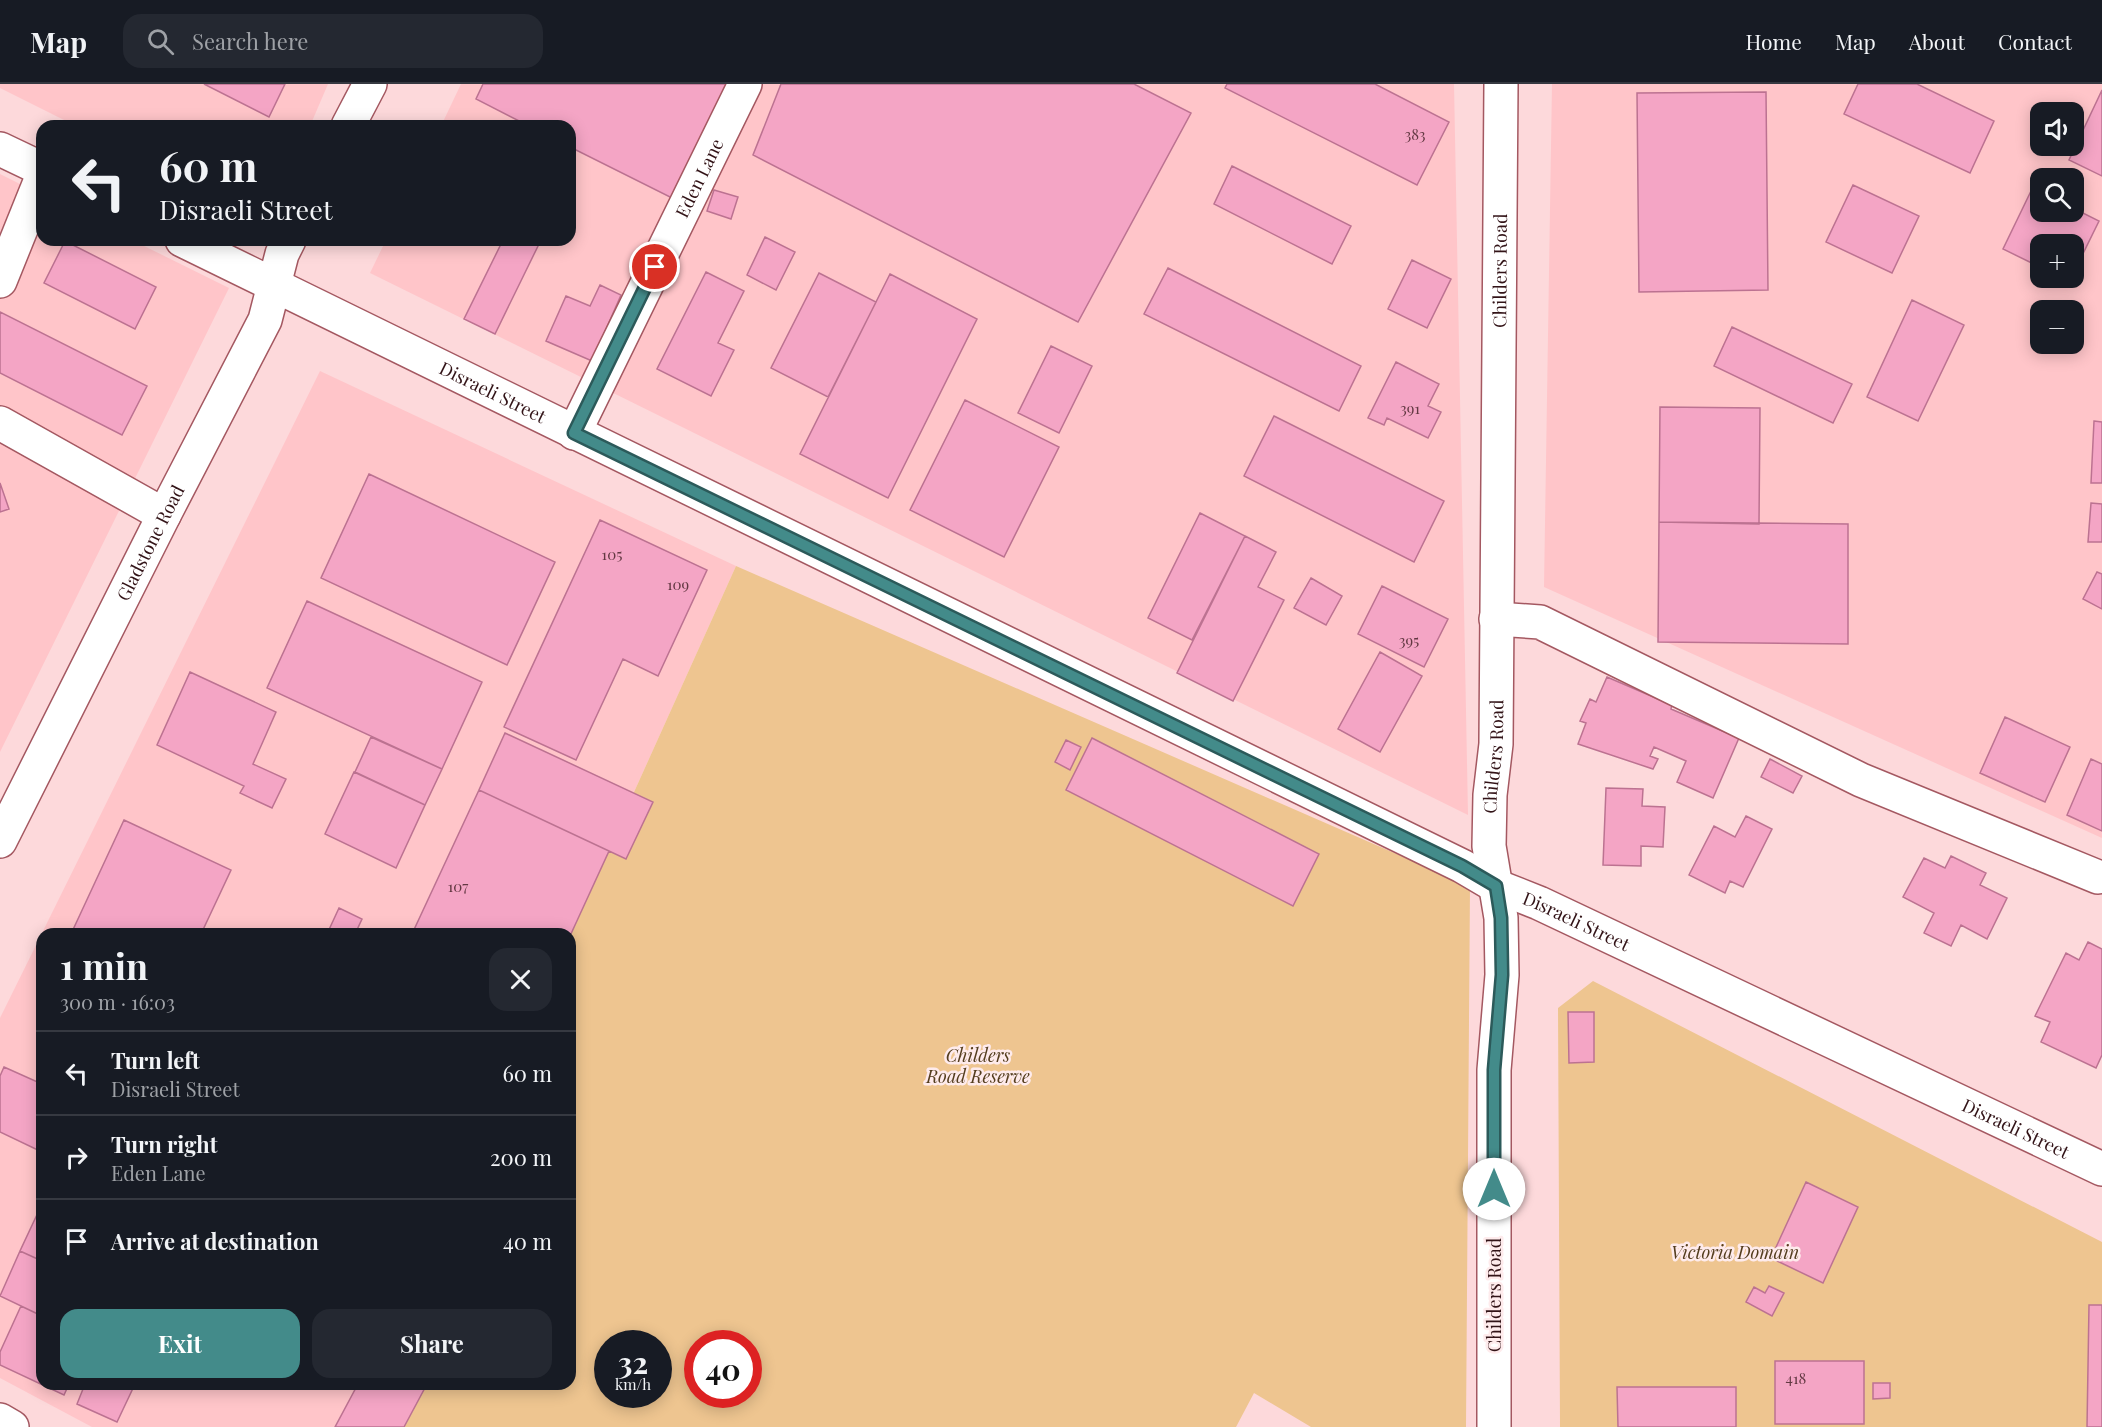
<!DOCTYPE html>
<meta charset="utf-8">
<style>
:root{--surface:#171b24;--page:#242831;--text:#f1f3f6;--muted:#9ea1a6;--line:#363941;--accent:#438b8a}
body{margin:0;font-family:"Playfair Display",serif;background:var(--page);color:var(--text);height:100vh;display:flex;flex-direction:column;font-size:22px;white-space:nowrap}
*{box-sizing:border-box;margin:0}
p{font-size:20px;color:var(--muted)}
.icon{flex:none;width:33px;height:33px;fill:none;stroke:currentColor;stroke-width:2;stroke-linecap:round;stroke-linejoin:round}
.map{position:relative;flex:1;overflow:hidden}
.details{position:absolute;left:36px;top:844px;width:540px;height:462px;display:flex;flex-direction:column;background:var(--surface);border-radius:18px;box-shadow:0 3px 15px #0003}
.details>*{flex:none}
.top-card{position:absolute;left:36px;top:36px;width:540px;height:126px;border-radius:18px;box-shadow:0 3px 15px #0003;background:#171b24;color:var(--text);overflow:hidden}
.fabs{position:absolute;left:2030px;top:18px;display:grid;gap:12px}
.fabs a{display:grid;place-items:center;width:54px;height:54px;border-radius:12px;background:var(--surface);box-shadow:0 3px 15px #0003;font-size:30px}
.speed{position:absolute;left:594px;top:1246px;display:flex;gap:12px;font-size:30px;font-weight:700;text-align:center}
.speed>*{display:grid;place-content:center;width:78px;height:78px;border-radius:50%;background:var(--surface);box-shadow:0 3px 15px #0003;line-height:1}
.speed small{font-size:15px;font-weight:400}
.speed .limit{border:9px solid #d22;background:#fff;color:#111}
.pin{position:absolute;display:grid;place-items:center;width:51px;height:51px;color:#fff;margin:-26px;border:3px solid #fff;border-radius:50%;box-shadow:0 2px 6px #0007}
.me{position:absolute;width:66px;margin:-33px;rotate:0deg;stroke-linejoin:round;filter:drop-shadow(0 0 4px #0008)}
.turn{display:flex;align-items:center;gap:21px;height:126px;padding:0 24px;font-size:27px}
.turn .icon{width:78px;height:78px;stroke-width:2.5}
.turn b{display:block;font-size:42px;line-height:51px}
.round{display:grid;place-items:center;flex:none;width:63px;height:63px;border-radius:18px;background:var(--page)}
.head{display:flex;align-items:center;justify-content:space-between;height:102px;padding:0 24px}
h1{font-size:36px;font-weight:700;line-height:45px}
.primary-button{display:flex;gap:12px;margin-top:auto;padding:12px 24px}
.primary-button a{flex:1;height:69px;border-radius:18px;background:var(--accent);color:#fff;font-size:24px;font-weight:700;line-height:69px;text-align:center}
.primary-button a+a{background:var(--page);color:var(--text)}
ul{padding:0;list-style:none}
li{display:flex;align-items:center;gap:18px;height:84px;padding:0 24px;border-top:2px solid var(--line)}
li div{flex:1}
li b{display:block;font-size:22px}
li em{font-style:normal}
header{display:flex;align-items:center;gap:36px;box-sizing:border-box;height:84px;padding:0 30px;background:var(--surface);border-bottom:2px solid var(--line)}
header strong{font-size:28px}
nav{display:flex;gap:33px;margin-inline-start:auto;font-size:21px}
.search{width:420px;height:54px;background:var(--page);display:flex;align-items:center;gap:15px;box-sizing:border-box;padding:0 21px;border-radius:18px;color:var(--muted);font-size:22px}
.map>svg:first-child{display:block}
.built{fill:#ffc5c9;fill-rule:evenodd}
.green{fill:#eec590;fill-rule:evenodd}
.building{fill:#f4a5c5;stroke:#bc7291;stroke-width:1.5}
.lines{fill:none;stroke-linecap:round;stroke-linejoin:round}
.minor-casing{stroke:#a45861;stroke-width:36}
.major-casing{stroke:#a45861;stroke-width:36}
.minor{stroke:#fff;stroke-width:33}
.major{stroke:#fff;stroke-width:33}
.route-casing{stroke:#2c5a5a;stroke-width:15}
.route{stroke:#438b8a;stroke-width:10}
.labels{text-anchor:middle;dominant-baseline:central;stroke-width:5;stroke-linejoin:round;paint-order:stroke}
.number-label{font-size:15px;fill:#623842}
.street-label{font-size:18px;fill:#321317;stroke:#feebec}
.park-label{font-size:18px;font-style:italic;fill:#543d1e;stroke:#feebec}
</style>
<header>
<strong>Map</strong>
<div class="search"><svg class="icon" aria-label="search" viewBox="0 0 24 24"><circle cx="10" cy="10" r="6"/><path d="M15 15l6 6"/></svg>Search here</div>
<nav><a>Home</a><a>Map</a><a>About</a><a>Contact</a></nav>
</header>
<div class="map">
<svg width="2102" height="1343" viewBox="0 0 2102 1343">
<rect width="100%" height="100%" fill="#fdd9db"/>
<path class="built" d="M0,0H328L310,42H76L0,4Z
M461,0H1454L1468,731L370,189L386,156H570V42H441Z
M1552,0H2102V754L1544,503ZM2040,28H2073V62H2040ZM2040,94H2073V128H2040ZM2040,160H2073V194H2040ZM2040,226H2073V260H2040Z
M0,90L42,111V156H132L229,204L0,668Z
M320,287L736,482L570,850H42V1300L367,1301L348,1343H92L0,1294V934Z"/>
<path class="green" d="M736,482L1470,802L1466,1343H1311L1254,1309L1236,1343H348L367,1301L570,1300V850ZM608,1260H658V1311H608ZM698,1260H748V1311H698Z
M1593,897L2102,1158V1343H1560L1558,924Z"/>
<path class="building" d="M204,0H285L269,33Z
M483,0H729L672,114L570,63V42H529L476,15Z
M781,0H1134L1191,29L1078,238L753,71Z
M1227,0H1375L1449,38L1417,101L1225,4Z
M1858,0H1917L1994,37L1970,89L1844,30Z
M2102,6V92L2069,76Z
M1766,8L1768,206L1639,208L1637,9Z
M1232,82L1351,142L1332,180L1214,120Z
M1853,101L1919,132L1892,189L1826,158Z
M2032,105L2040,109V128H2073V124L2099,137L2073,190V160H2040V183L2003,165Z
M714,106L738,113L731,135L707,127Z
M765,153L795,168L776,206L747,191Z
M503,156H531L539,160L495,250L464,235Z
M65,157L156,203L135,245L44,199Z
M1412,176L1451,195L1427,244L1388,225Z
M1168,184L1361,282L1339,327L1144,230Z
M706,188L744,207L718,259L734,266L711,312L657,285Z
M819,189L876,218L828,313L771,284Z
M890,190L977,235L888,414L800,370Z
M600,201L621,211L592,277L546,257L566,212L590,222Z
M1912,216L1964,241L1918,337L1867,313Z
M0,228L147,302L122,351L0,289Z
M1732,243L1852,300L1833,339L1714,282Z
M1051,262L1092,282L1059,349L1018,329Z
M1396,278L1439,300L1428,322L1441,328L1428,354L1387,334L1384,341L1368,334Z
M965,316L1059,363L1004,473L910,426Z
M1660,323L1760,324L1759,440L1659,438Z
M1274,332L1444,417L1414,478L1244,392Z
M2094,337L2102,338V399H2091Z
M369,390L555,478L507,581L321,494Z
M0,399L9,425L0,428Z
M2091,419L2102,420V458H2088Z
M1200,429L1245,452L1192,556L1148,534Z
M600,436L707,486L658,592L623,575L576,676L504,643Z
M1659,438L1848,440V560L1658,558Z
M1245,452L1276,468L1258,503L1284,516L1233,617L1177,589Z
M2097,488L2102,490V525L2083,515Z
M1311,494L1342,512L1326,541L1294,524Z
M1382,502L1448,535L1424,583L1358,550Z
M307,517L482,598L442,685L267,604Z
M1380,568L1422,592L1380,668L1338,645Z
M190,588L276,628L253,680L286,695L272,724L240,709L244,702L157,661Z
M1607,593L1672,621L1671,625L1739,654L1713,714L1677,698L1686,677L1654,663L1650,672L1658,675L1653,685L1578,660L1586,639L1580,637L1590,615L1596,618Z
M2005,633L2070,663L2045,718L1980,689Z
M505,649L653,718L626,775L479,706Z
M371,653L442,685L425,721L355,688Z
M1092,654L1319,770L1293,822L1066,706Z
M1066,656L1081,663L1070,686L1055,678Z
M1770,675L1802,692L1793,709L1761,693Z
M2091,675L2102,680V747L2067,731Z
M354,688L425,721L396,784L325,750Z
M1606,704L1643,705L1642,722L1665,723L1663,763L1641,762V782L1603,781Z
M479,706L609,767L570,852V850H412Z
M1746,732L1772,745L1743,803L1730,797L1725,809L1689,791L1714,742L1735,753Z
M124,736L231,786L201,850H71Z
M1951,772L1986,789L1980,801L2007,814L1987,855L1961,841L1951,862L1924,849L1934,829L1903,813L1924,774L1945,784Z
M339,824L362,835L355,850H327Z
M2088,858L2102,865V971L2096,984L2041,958L2050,938L2035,932L2066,869L2079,876Z
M1568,928H1594V978L1569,979Z
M4,983L42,1000V1068L0,1048V992Z
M1806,1098L1858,1123L1823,1199L1771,1174Z
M42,1120V1177L20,1167Z
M20,1167L42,1177V1232L0,1212Z
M1769,1202L1784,1209L1772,1232L1746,1218L1754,1203L1765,1209Z
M2089,1221H2102V1343H2087Z
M21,1222L42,1232V1300H69L64,1311L0,1281V1268Z
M1775,1277H1864V1340H1775Z
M1873,1299H1890V1314L1873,1315Z
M85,1300H135L117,1338L77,1320Z
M358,1300H427L404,1343H335Z
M1617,1303H1736V1343H1618Z"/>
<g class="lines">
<g class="minor-casing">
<g id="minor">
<path d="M0,65L42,85"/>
<path id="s1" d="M182,156L1462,782L1496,802L1539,819L2102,1085"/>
<path d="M0,197L42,93"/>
<path d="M0,339L164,431"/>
<path id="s2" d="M574,349L745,0"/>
<path d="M1496,535L1540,538L1861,696L2098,793"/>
<path d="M0,1336L12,1343"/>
<path id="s3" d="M1494,1343V986L1502,891L1501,834L1489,762L1490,711L1496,660L1501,0"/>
</g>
</g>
<g class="major-casing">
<g id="major">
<path d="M348,42L370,0"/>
<path id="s4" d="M0,757L164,431L265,236L282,170L289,156"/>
</g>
</g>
<use href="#minor" class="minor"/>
<use href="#major" class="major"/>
</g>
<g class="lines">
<g class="route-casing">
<path id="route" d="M655,183L574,349L1462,782L1496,802L1501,834L1502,891L1494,986V1105"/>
</g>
<use href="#route" class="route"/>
</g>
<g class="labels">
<g class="number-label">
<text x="1415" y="50">383</text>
<text x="1410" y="324">391</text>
<text x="612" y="470">105</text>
<text x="678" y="500">109</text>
<text x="1409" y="556">395</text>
<text x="458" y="802">107</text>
<text x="1796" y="1294">418</text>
</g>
<g class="street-label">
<text stroke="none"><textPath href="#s2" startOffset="284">Eden Lane</textPath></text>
<text stroke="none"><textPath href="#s3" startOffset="1158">Childers Road</textPath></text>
<text stroke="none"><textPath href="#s1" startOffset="346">Disraeli Street</textPath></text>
<text stroke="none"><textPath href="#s4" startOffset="334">Gladstone Road</textPath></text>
<text stroke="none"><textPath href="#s3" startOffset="672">Childers Road</textPath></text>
<text stroke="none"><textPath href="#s1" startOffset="1552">Disraeli Street</textPath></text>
<text stroke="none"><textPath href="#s1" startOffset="2038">Disraeli Street</textPath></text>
<text transform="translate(1494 1211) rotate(-90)">Childers Road</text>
</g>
<g class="park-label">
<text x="978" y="971">Childers<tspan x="978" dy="21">Road Reserve</tspan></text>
<text x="1735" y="1168">Victoria Domain</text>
</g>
</g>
</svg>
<div class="fabs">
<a><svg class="icon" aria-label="sound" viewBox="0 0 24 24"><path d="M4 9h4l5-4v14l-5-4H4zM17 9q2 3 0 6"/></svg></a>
<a><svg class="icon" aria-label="search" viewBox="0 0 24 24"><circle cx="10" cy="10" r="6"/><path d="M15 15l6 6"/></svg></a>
<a>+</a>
<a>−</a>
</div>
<div class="speed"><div>32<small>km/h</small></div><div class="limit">40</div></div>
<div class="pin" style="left:655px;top:183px;background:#d93025"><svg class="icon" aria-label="arrive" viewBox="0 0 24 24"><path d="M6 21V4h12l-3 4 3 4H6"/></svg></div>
<svg class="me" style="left:1494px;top:1105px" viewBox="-20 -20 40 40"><circle r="19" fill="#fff"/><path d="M0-13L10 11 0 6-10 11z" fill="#438b8a"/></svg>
<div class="top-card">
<div class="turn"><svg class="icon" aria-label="left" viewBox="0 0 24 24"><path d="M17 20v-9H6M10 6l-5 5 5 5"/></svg><div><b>60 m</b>Disraeli Street</div></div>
</div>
<section class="details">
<div class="head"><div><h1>1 min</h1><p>300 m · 16:03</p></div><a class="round"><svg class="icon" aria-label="close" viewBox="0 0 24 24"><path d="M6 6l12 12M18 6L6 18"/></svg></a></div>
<ul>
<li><svg class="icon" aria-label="left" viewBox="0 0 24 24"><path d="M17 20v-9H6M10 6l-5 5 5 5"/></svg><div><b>Turn left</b><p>Disraeli Street</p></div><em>60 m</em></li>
<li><svg class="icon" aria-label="right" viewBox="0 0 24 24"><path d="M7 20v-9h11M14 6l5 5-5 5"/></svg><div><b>Turn right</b><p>Eden Lane</p></div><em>200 m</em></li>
<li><svg class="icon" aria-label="arrive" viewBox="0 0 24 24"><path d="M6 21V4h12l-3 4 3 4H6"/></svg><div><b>Arrive at destination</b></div><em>40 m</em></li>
</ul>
<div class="primary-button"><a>Exit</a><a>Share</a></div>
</section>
</div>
